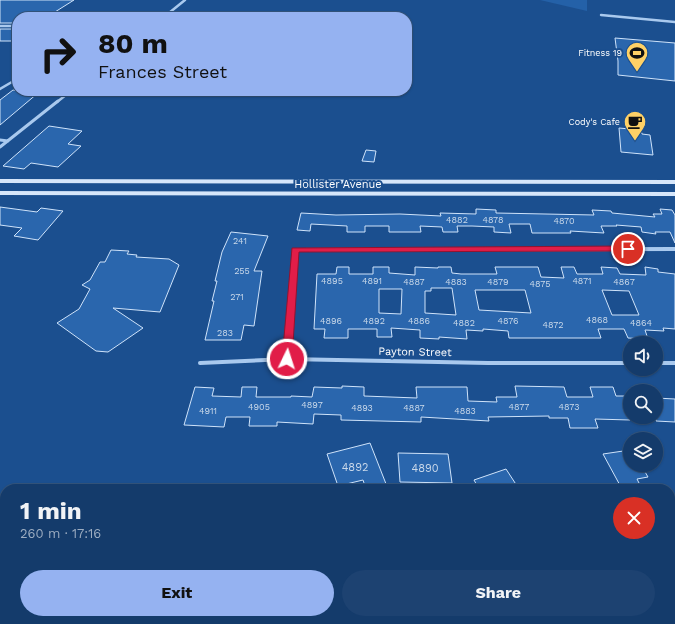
<!DOCTYPE html>
<meta charset="utf-8">
<style>
:root{--surface:#143b6b;--page:#1d4271;--text:#f1f3f6;--muted:#9dadc1;--line:#33557e;--accent:#95b2f1}
body{margin:0;font-family:"Work Sans",sans-serif;background:var(--page);color:var(--text);height:100vh;display:flex;flex-direction:column;font-size:15px;white-space:nowrap}
*{box-sizing:border-box;margin:0}
p{font-size:13px;color:var(--muted)}
.icon{flex:none;width:22px;height:22px;fill:none;stroke:currentColor;stroke-width:2;stroke-linecap:round;stroke-linejoin:round}
.map{position:relative;flex:1;overflow:hidden}
.sheet{position:absolute;left:0px;top:484px;width:675px;height:140px;display:flex;flex-direction:column;background:var(--surface);border-radius:16px 16px 0 0;box-shadow:0 1px 3px #0004,0 0 0 1px var(--line)}
.sheet>*{flex:none}
.guide{position:absolute;left:12px;top:12px;width:400px;height:84px;border-radius:16px;box-shadow:0 1px 3px #0004,0 0 0 1px var(--line);background:#95b2f1;color:#111;overflow:hidden}
.fabs{position:absolute;left:623px;top:336px;display:grid;gap:8px}
.fabs a{display:grid;place-items:center;width:40px;height:40px;border-radius:50%;background:var(--surface);box-shadow:0 1px 3px #0004,0 0 0 1px var(--line);font-size:20px}
.pin{position:absolute;display:grid;place-items:center;width:34px;height:34px;color:#fff;margin:-17px;border:2px solid #fff;border-radius:50%;box-shadow:0 1px 4px #0007}
.me{position:absolute;width:44px;margin:-22px;rotate:4deg;stroke-linejoin:round;filter:drop-shadow(0 0 3px #0008)}
.turn{display:flex;align-items:center;gap:14px;height:84px;padding:0 20px;font-size:18px}
.turn .icon{width:52px;height:52px;stroke-width:2.5}
.turn b{display:block;font-size:28px;line-height:34px}
.round{display:grid;place-items:center;flex:none;width:42px;height:42px;border-radius:21px;background:var(--page)}
.headline{display:flex;align-items:center;justify-content:space-between;height:68px;padding:0 20px}
h1{font-size:24px;font-weight:700;line-height:30px}
.primary-button{display:flex;gap:8px;margin-top:auto;padding:8px 20px}
.primary-button a{flex:1;height:46px;border-radius:24px;background:var(--accent);color:#111;font-size:16px;font-weight:700;line-height:46px;text-align:center}
.primary-button a+a{background:var(--page);color:var(--text)}
.map>svg:first-child{display:block}
.green{fill:#2461a8}
.building{fill:#2a66ad;stroke:#cfe3fa;fill-rule:evenodd}
.lines{fill:none;stroke-linecap:round;stroke-linejoin:round}
.street-far3{stroke:#a9c9ee;stroke-width:2.5}
.street-far2{stroke:#a9c9ee;stroke-width:3}
.street-far1{stroke:#a9c9ee;stroke-width:4}
.street{stroke:#a9c9ee;stroke-width:5}
.secondary{fill:#d6e6fa;fill-rule:evenodd}
.route{fill:#e11d48;stroke:#92132f}
.labels{text-anchor:middle;dominant-baseline:central;stroke-width:4;stroke-linejoin:round;paint-order:stroke}
.far-poi-label{font-size:9px;fill:#fff;stroke:#1b4f8f;text-anchor:end}
.number-label{font-size:9px;fill:#cad9ea}
.street-label{font-size:11px;fill:#fff;stroke:#1b4f8f}
.near-number-label{font-size:11px;fill:#cad9ea}
</style>
<div class="map">
<svg width="675" height="624" viewBox="0 0 675 624">
<rect width="100%" height="100%" fill="#1b4f8f"/>
<path class="green" d="M540,0H587V11Z"/>
<path class="building" d="M0,0H74L47,17H17V23H0Z
M0,29H17V38L13,41H0Z
M615,38L675,43V81L618,75V61Z
M13,90L38,93L0,125V100Z
M49,126L82,131L68,144L81,146L58,167L31,163L24,169L3,166Z
M619,128L641,130L642,134L650,135L653,155L621,152Z
M366,150L376,151L374,162L362,161Z
M0,207L37,212L41,208L63,211L38,240L14,236L22,228L0,225Z
M476,209L496,210V213L594,215L592,210L611,211L612,213L655,217L653,214H662L660,209L672,210L675,215V243L670,232H655L656,234L642,232L641,227L616,225L617,226H601L604,233L570,231L571,233H532L530,224H509L511,233L494,232V227L472,226H457L458,232H443L442,227L420,226L421,232H389V226H365V232H347V226L311,224L310,231L297,230L301,213L336,215L400,214L441,216L440,213L476,214Z
M231,232L268,236L254,271H262L254,326L244,325L241,340H205L214,301H212L217,281H215L222,252Z
M111,250L129,251L127,254L137,255L136,257L169,259L179,265L160,312L113,308L143,328L108,352L96,351L57,323L79,309L90,289L82,285L90,280L100,262H105Z
M337,267H349V274H373V267H389V273L415,275V267L438,268V267H451L452,273L461,274H497L495,267H538L541,277L564,278L561,267H574L577,274H603L601,267L617,268L620,274L646,275L645,267L658,269V272L675,274V329L663,328L664,331L645,330L648,339L628,338L624,329H598L601,338H509L508,331L483,329V331L466,330L467,339L439,337V339L420,338V330L391,328L392,337H377V329H348V338H324L325,329H314L317,274H336ZM431,288H452L456,315L425,313V291H431ZM379,289H402L401,314L379,313ZM475,290H525L531,313L479,310ZM602,290L629,291L639,315H612Z
M342,386L364,387V396L417,398L416,387H467L468,401L497,402L496,397H517L515,386L564,387L567,397H593L590,387H613L616,396H630V420L595,419L598,428H570L568,418H549V416L488,417L489,421L421,417V422L341,420V415L314,414L313,424L277,422V426H249L250,417H226L224,427L184,425L195,387L214,388L212,396L241,397L242,387H257L256,397H291V396L312,397L314,387L342,388Z
M656,398L675,399V422L656,421Z
M370,443L388,489H366L363,480L338,486L327,454Z
M630,450V465H641L648,477L637,479L642,489H622L603,454Z
M398,453L448,454L452,483L400,482Z
M506,469L519,489H479L474,480Z"/>
<g class="lines">
<path class="street-far3" d="M601,15L675,22
M164,17L185,0
M0,26H17
M0,89L17,79
M57,102L71,91"/>
<path class="street-far2" d="M0,140L8,141
M0,147L58,101"/>
<path class="street-far1" d="M287,359L295,250L675,249
M200,363L287,359L488,363H630
M656,363H675"/>
<path class="street" d="M670,554L675,588
M479,619L503,624
M291,624L293,619"/>
<path class="secondary" d="M0,179L675,180V184L0,183Z
M0,191L675,192V196L0,195Z"/>
</g>
<path class="route" d="M628,246L630,247L632,249L630,251L299,252L292,359L287,363L282,359L292,248Z"/>
<defs>
<g id="stadium-pin" transform="scale(1.15)"><path d="M0 17L-7.5 6A9.5 9.5 0 1 1 7.5 6Z" fill="#ffd166" stroke="#1b4f8f"/><path d="M0-5a6.5 5 0 1 0 0 10a6.5 5 0 1 0 0-10ZM-3.5-1.8h7v3.6h-7Z" fill="#111"/></g>
<g id="cafe-pin" transform="scale(1.15)"><path d="M0 17L-7.5 6A9.5 9.5 0 1 1 7.5 6Z" fill="#ffd166" stroke="#1b4f8f"/><path d="M-5.5-4.5H6V0H3Q3 3.5 0 3.5H-2.5Q-5.5 3.5-5.5 0ZM3-3.2v2h1.7v-2ZM-6 4.5H4V6H-6Z" fill="#111"/></g>
</defs>
<g fill-rule="evenodd">
<use href="#stadium-pin" x="637" y="53"/>
<use href="#cafe-pin" x="635" y="122"/>
</g>
<g class="labels">
<g class="far-poi-label">
<text x="622" y="53">Fitness 19</text>
<text x="620" y="122">Cody's Cafe</text>
</g>
<g class="number-label">
<text x="457" y="220">4882</text>
<text x="493" y="220">4878</text>
<text x="564" y="221">4870</text>
<text x="240" y="241">241</text>
<text x="242" y="271">255</text>
<text x="332" y="281">4895</text>
<text x="372" y="281">4891</text>
<text x="582" y="281">4871</text>
<text x="414" y="282">4887</text>
<text x="456" y="282">4883</text>
<text x="498" y="282">4879</text>
<text x="624" y="282">4867</text>
<text x="540" y="284">4875</text>
<text x="237" y="297">271</text>
<text x="597" y="320">4868</text>
<text x="331" y="321">4896</text>
<text x="374" y="321">4892</text>
<text x="419" y="321">4886</text>
<text x="508" y="321">4876</text>
<text x="464" y="323">4882</text>
<text x="641" y="323">4864</text>
<text x="553" y="325">4872</text>
<text x="225" y="333">283</text>
<text x="312" y="405">4897</text>
<text x="259" y="407">4905</text>
<text x="519" y="407">4877</text>
<text x="569" y="407">4873</text>
<text x="362" y="408">4893</text>
<text x="414" y="408">4887</text>
<text x="208" y="411">4911</text>
<text x="465" y="411">4883</text>
</g>
<g class="street-label">
<text x="338" y="184">Hollister Avenue</text>
<text transform="translate(415 352) rotate(1)">Payton Street</text>
</g>
<g class="near-number-label">
<text x="355" y="467">4892</text>
<text x="425" y="468">4890</text>
</g>
</g>
</svg>
<div class="fabs">
<a><svg class="icon" aria-label="sound" viewBox="0 0 24 24"><path d="M4 9h4l5-4v14l-5-4H4zM17 9q2 3 0 6"/></svg></a>
<a><svg class="icon" aria-label="search" viewBox="0 0 24 24"><circle cx="10" cy="10" r="6"/><path d="M15 15l6 6"/></svg></a>
<a><svg class="icon" aria-label="layers" viewBox="0 0 24 24"><path d="M12 4l9 5-9 5-9-5zM3 14l9 5 9-5"/></svg></a>
</div>
<div class="pin" style="left:628px;top:249px;background:#d93025"><svg class="icon" aria-label="arrive" viewBox="0 0 24 24"><path d="M6 21V4h12l-3 4 3 4H6"/></svg></div>
<svg class="me" style="left:287px;top:359px" viewBox="-20 -20 40 40"><circle r="17" fill="#e11d48" stroke="#fff" stroke-width="3"/><path d="M0-11L8 9 0 5-8 9z" fill="#fff"/></svg>
<div class="guide">
<div class="turn"><svg class="icon" aria-label="right" viewBox="0 0 24 24"><path d="M7 20v-9h11M14 6l5 5-5 5"/></svg><div><b>80 m</b>Frances Street</div></div>
</div>
<section class="sheet">
<div class="headline"><div><h1>1 min</h1><p>260 m · 17:16</p></div><a class="round" style="background:#d93025;color:#fff"><svg class="icon" aria-label="close" viewBox="0 0 24 24"><path d="M6 6l12 12M18 6L6 18"/></svg></a></div>
<div class="primary-button"><a>Exit</a><a>Share</a></div>
</section>
</div>
